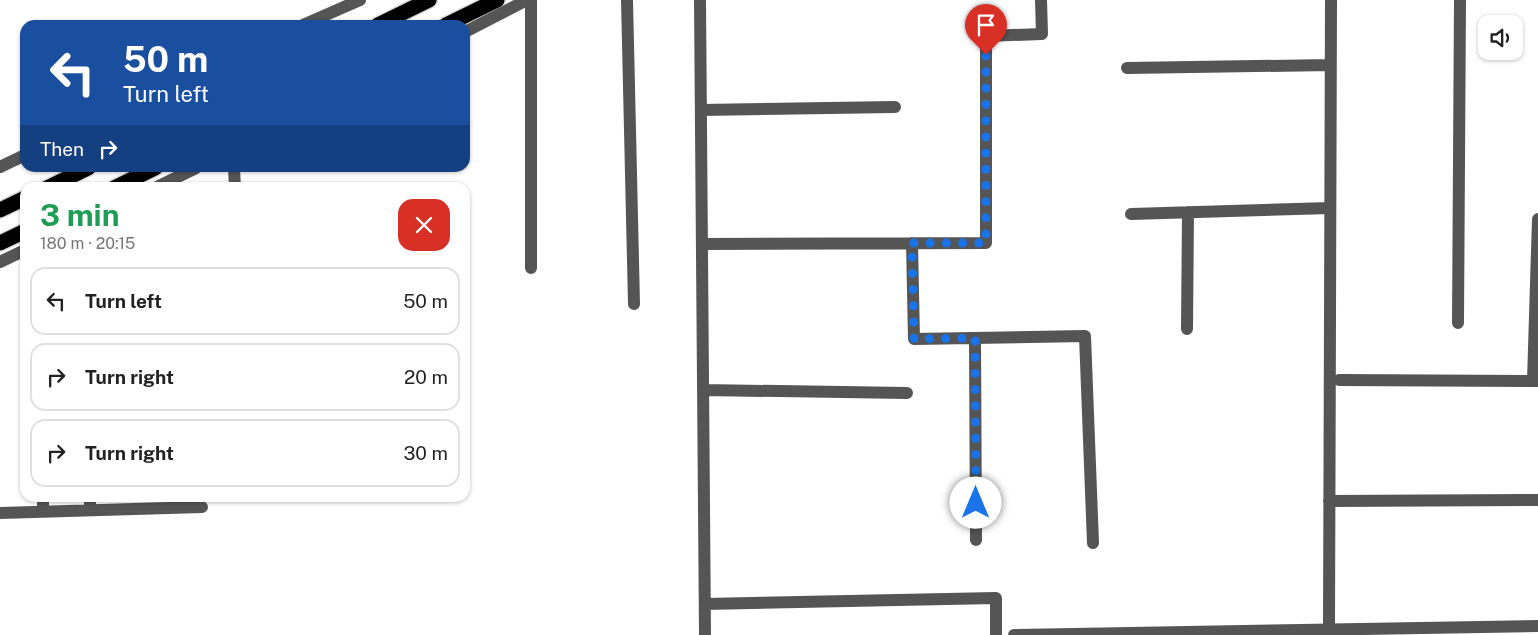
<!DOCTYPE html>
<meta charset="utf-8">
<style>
:root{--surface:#fff;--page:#f2f2f2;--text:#222;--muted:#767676;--line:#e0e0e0}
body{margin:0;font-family:"Public Sans",sans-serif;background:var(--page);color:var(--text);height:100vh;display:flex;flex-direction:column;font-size:19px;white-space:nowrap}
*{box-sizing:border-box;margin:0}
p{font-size:16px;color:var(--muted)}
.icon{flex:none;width:28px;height:28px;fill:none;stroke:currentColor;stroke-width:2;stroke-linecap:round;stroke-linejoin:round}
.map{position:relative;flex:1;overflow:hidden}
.sheet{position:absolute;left:20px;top:182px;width:450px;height:320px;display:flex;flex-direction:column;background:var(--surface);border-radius:15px;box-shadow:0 1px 4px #0004}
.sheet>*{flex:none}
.hud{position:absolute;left:20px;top:20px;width:450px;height:152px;border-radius:15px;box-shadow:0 1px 4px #0004;background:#1a4fa0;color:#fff;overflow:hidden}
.buttons{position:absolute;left:1478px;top:15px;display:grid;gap:10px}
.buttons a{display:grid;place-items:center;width:45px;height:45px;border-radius:10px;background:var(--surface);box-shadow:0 1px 4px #0004;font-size:25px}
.pin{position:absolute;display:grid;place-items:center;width:42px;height:42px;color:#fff;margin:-51px -21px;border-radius:50% 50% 50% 0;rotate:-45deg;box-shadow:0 0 5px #0007}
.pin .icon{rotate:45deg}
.me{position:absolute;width:55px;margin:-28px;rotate:0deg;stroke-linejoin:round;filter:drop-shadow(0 0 4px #0008)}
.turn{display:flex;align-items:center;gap:18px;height:105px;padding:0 20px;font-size:22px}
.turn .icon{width:65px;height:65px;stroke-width:2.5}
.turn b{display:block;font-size:35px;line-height:42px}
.then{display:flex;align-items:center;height:48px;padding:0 20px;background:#0003;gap:10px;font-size:19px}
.round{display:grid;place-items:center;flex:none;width:52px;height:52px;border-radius:15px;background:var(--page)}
.headline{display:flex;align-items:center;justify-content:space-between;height:85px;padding:0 20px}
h1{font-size:30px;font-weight:700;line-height:38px;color:#1e9e55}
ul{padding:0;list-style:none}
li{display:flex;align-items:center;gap:15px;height:68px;margin:0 10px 8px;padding:0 10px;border:2px solid var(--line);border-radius:15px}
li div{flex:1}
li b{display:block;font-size:19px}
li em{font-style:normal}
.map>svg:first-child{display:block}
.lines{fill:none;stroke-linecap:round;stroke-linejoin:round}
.highway-casing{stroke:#dbdbdb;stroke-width:18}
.minor{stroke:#555;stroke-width:12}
.highway{stroke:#000;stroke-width:15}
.route{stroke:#1a73e8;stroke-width:9;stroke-dasharray:0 16.2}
</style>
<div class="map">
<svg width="1538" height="635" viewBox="0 0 1538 635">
<rect width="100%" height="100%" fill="#fff"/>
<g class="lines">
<g class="highway-casing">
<path id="highway" d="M378,25L429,0
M446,25L497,0
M47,188L88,168
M114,188L155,168
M0,210L25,198
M0,243L25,231"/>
</g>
<path class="minor" d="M627,0L634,304
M700,0L705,635
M303,25L360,0
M465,32L527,0
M1127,68L1330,65
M701,110L895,107
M0,167L25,155
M234,168L235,188
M155,188L196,168
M1131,214L1330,208
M912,243L914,339L1085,336L1093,543
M702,244L986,243V36L1042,34L1041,0
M0,262L25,250
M531,268V0
M1458,323L1460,0
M1187,329L1188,212
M975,338L976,540
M1339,380L1538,381
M1533,381L1538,219
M703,390L907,393
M43,498V512
M1329,501L1538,500
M90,510V498
M0,513L202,507
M705,604L996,598V635
M1329,628L1331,0
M1014,635L1538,626"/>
<use href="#highway" class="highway"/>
</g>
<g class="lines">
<path class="route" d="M976,503L975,338L914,339L912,243H986V55"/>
</g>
</svg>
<div class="buttons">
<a><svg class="icon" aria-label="sound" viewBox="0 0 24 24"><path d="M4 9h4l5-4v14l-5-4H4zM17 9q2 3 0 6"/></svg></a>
</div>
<div class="pin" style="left:986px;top:55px;background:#d93025"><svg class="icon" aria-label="arrive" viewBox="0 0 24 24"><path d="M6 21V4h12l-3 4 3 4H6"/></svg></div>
<svg class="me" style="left:976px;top:503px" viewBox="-20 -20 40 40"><circle r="19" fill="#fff"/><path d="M0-13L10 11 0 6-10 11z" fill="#1a73e8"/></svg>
<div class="hud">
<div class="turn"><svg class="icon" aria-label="left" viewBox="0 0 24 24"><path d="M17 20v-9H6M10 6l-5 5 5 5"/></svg><div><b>50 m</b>Turn left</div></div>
<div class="then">Then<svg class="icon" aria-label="right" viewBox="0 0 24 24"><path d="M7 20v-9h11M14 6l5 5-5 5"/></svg></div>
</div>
<section class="sheet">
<div class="headline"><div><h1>3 min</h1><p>180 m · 20:15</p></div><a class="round" style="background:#d93025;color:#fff"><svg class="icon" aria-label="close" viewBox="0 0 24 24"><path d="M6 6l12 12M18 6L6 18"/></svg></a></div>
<ul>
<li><svg class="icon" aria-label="left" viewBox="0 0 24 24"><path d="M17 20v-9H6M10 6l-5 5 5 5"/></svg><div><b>Turn left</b></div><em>50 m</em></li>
<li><svg class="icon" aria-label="right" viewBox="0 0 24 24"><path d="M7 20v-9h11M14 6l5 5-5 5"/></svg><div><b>Turn right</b></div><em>20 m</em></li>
<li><svg class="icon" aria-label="right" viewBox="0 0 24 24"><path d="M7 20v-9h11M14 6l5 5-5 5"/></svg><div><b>Turn right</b></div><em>30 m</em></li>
</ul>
</section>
</div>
